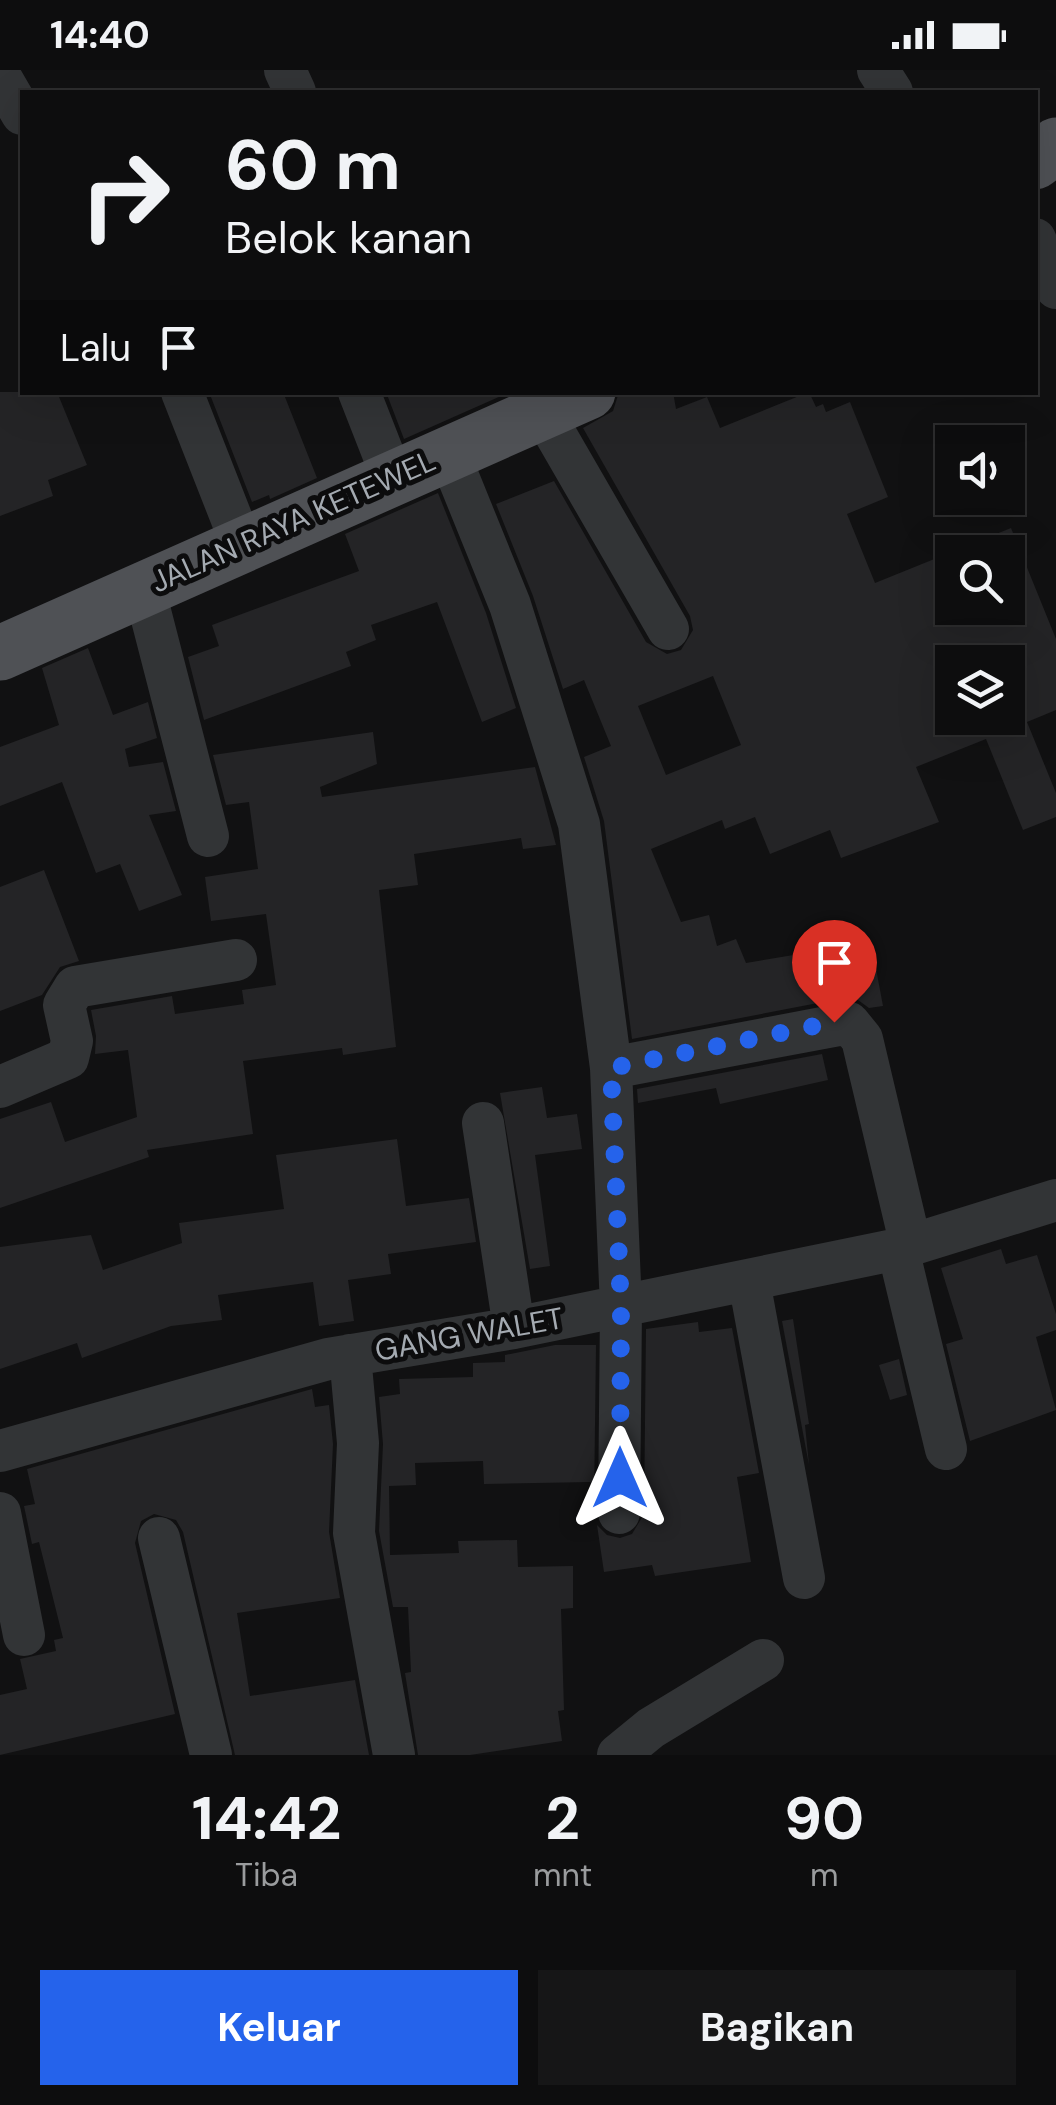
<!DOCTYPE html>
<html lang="id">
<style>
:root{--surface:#0d0d0e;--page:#161617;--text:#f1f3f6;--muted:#9a9c9e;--line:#2d2d2e;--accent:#2563eb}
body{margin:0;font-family:"DM Sans",sans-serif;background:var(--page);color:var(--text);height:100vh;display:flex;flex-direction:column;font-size:38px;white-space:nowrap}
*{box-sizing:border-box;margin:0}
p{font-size:32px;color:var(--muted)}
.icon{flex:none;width:55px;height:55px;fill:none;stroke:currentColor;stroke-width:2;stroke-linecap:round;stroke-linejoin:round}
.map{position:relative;height:1685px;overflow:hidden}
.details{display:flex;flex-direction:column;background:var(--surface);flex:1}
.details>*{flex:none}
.hud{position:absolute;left:20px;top:20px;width:1018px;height:305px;border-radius:0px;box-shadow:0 10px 40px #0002,0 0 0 2px var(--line);background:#0d0d0e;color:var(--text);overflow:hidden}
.tools{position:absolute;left:935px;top:355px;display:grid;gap:20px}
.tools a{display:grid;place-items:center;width:90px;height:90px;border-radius:0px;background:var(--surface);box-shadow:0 10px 40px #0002,0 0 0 2px var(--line);font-size:50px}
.pin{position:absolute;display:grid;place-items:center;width:85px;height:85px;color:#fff;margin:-102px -42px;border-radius:50% 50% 50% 0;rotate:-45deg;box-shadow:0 0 10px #0007}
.pin .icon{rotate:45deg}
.me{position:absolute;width:110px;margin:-55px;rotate:0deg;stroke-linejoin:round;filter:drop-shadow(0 0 8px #0008)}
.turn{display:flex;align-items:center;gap:35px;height:210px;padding:0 40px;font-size:45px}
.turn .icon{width:130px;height:130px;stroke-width:2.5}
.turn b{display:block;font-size:70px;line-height:85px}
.then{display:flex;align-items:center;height:95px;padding:0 40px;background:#0003;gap:20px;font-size:38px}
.eta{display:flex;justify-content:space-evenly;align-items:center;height:170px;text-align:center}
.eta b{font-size:60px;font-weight:700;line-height:70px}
.action{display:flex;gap:20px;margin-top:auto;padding:20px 40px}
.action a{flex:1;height:115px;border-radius:0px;background:var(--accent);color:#fff;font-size:40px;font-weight:700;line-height:115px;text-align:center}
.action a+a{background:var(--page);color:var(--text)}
.status{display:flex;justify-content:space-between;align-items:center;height:70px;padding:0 50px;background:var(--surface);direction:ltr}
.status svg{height:28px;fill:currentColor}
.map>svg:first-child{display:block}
.building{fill:#242426;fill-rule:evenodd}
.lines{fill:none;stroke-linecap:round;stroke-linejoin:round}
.minor{stroke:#323436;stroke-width:42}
.major{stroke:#4f5155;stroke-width:55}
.route{stroke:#2563eb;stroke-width:18;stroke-dasharray:0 32.4}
.labels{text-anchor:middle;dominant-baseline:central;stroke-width:10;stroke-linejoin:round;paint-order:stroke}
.street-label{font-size:30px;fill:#a4aab1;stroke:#0c0c0d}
</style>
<div class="status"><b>14:40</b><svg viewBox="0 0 49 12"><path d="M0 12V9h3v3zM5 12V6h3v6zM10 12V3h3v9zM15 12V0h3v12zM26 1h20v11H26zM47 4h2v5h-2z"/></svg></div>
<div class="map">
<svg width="1056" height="1685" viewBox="0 0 1056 1685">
<rect width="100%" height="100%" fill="#111112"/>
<path class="building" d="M0,322H57L87,395L48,410L53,426L0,446Z
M209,322H283L317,408L270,429L269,425L252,432Z
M386,322H510L404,369Z
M619,322H673L676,339L707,327L720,358L809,322L816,337L823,334L826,342L850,332L888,427L847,444L875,513L1011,458L1056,569V640L1027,652L1056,723V747L1023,760L986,669L916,697L939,752L841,788L830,760L770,784L755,747L725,759L722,750L651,779L681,852L709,845L717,876L736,869L746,893L871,872L883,936L869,938L858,930L844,928L632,969L604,751L584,687L611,676L584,610L563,619L533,526L496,434L554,411L646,572L667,584L681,580L693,560L690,546L583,358L613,341ZM952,482H1008V538H952ZM952,592H1008V648H952ZM713,606L741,675L666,705L638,636Z
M438,423L486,543L516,638L482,652L437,532L371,555L376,570L346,582L351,596L204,650L188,587L219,576L212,555L359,501L345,464Z
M88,578L113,645L148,632L157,668L125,679L129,697L163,692L176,741L149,745L182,825L139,841L120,794L96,803L62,712L0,736V677L59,655L42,598Z
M373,662L377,694L320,717L322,727L535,697L556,775L523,779L521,768L414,784L418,815L379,820L396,977L343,985L342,978L243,991L253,1064L147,1080L149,1087L0,1138V1049L51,1032L65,1072L137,1047L128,980L95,984L96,966L91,940L172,926L175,944L244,934L242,920L276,915L266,844L211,851L205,807L258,799L249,732L226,735L213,685Z
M44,800L79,891L60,897L42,925L0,941V817Z
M822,984L828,1010L720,1034L716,1018L638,1033L637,1019Z
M542,1017L547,1048L577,1044L582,1079L535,1085L550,1196L530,1199L500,1023Z
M397,1069L406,1136L469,1128L476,1172L388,1184L391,1204L348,1210L354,1251L319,1256L313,1212L218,1225L222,1250L171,1256L82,1288L77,1273L0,1299V1177L91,1165L103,1200L182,1173L179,1153L284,1139L276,1085Z
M1001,1179L1006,1194L1037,1185L1056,1244V1260L1036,1267L1056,1340L970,1371L946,1274L963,1269L941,1198Z
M793,1249L809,1354L805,1355L809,1395L782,1251Z
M698,1252L699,1262L732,1258L759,1403L737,1407L751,1492L655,1506L652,1495L604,1502L597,1455L607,1465L620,1468L632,1464L644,1444L646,1259Z
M555,1275H596L594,1434L591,1412L484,1414L483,1391L415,1393L416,1415L389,1416L390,1485L459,1483L458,1471L517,1470L518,1497L573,1496V1538L561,1539L564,1640L558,1641L562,1671L470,1685H418L405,1603L411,1602L408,1537H393L379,1461L383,1374L379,1327L400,1324L399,1309L473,1307V1293L505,1292V1285Z
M899,1289L907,1325L890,1330L879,1295Z
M312,1319L315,1337L329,1335L333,1374L329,1462L340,1528L237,1543L250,1626L355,1610L369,1685H235L183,1462L176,1450L154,1444L141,1451L135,1473L175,1644L0,1685V1625L27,1619L20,1589L56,1581L54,1570L63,1568L39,1472L32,1474L24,1436L35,1434L27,1399Z"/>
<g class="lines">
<path class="minor" d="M285,0L295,22
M878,0L892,22
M0,6L22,44
M1035,169L1056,218
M182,322L242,475
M359,322L393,409
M542,341L668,559
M448,382L510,535L579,754L611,998L621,1238L619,1443
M144,518L208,766
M611,998L849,953L862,969L911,1176
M0,1017L68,988L72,971L64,935L75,917L236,890
M483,1053L514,1258
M898,1179L946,1379
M749,1211L804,1508
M350,1285L358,1373L354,1463L394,1685
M0,1381L328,1289L514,1258L898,1179L1056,1130
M0,1443L24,1565
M159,1468L211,1685
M618,1685L651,1658L763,1590"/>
<path class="major" d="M1035,92L1056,75
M0,583L588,322"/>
</g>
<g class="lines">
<path class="route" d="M620,1408L621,1238L611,998L834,952"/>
</g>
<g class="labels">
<g class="street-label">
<text transform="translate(293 451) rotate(-24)">JALAN RAYA KETEWEL</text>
<text transform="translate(469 1264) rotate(-10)">GANG WALET</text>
</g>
</g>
</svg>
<div class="tools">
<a><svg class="icon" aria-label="sound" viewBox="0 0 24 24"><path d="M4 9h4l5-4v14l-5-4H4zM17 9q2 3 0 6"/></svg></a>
<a><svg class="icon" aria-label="search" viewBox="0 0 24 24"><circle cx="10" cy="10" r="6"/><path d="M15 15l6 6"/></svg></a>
<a><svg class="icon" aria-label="layers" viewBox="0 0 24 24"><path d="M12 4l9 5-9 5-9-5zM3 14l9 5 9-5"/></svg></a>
</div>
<div class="pin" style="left:834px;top:952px;background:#d93025"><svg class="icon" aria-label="arrive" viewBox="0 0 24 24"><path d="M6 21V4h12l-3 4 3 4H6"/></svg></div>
<svg class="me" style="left:620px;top:1408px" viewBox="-20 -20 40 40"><path d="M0-17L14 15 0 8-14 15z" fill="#2563eb" stroke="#fff" stroke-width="4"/></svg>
<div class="hud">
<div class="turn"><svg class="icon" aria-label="right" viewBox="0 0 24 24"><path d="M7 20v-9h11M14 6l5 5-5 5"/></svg><div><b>60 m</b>Belok kanan</div></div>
<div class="then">Lalu<svg class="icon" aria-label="arrive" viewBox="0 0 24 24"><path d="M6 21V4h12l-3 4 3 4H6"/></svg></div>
</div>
</div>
<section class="details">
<div class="eta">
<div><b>14:42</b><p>Tiba</p></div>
<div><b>2</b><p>mnt</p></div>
<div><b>90</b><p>m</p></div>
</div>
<div class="action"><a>Keluar</a><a>Bagikan</a></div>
</section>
